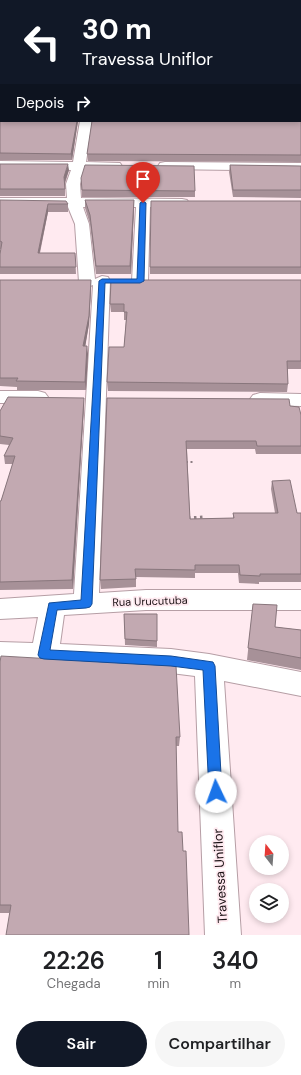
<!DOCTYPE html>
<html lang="pt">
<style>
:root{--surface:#fff;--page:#f6f6f6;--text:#202124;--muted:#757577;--accent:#111827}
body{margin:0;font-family:"DM Sans",sans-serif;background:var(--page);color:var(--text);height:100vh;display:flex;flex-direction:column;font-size:15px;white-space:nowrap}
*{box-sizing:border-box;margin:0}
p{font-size:13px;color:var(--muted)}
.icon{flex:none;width:22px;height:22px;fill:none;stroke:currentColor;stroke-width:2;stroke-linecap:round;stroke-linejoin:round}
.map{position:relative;height:935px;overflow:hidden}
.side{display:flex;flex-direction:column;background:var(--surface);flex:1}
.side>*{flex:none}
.hud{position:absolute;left:0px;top:0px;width:301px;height:122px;box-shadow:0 2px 6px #0003;background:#111827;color:#fff;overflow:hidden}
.needle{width:26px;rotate:343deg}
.tools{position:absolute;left:249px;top:835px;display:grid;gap:8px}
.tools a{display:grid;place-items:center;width:40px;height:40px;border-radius:50%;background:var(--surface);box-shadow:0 2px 6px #0003;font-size:20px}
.pin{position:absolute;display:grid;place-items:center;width:34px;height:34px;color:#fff;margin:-41px -17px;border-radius:50% 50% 50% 0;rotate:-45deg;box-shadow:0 0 4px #0007}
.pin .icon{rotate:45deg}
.me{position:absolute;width:44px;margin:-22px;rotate:357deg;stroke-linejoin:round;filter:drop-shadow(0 0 3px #0008)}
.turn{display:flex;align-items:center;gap:14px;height:84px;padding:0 16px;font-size:18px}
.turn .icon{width:52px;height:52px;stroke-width:2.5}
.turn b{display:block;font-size:28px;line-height:34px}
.then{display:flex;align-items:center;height:38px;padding:0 16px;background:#0003;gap:8px;font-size:15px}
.eta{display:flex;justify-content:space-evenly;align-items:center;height:68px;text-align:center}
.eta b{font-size:24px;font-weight:600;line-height:28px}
.button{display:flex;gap:8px;margin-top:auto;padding:8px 16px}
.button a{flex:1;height:46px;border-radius:24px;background:var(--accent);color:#fff;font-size:16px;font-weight:600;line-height:46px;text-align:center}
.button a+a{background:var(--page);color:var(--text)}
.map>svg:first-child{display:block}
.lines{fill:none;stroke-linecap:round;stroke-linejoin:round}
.minor-casing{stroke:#b69ea5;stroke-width:2}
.path-far1{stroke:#8d7e83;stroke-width:2;stroke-dasharray:2 2.5;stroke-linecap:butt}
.path{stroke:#8d7e83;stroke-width:3;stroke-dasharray:2.5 3.5;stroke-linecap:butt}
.minor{fill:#fff;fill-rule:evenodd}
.wall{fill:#a79198}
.shaded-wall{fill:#88767c}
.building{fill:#c2a9b1;stroke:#88767c}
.route{fill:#1a73e8;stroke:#114b97}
.labels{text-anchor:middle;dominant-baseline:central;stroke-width:3.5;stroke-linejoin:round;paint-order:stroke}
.street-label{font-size:11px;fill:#1a1114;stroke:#ffeaf0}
.near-street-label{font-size:13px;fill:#1a1114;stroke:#ffeaf0}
</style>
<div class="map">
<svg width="301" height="935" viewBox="0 0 301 935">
<rect width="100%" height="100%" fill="#ffeaf0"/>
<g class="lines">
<g class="minor-casing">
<path id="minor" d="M80,121H92L86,162L120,163L122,166L120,169L115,170H84L80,184L81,198L182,199L187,200L189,203L187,206L182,207H150L148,281L146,285L140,286L134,285L132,281L136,207H83L89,224L95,279L102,276L108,277L110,281L99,593L146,590H301V610H146L64,615L60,644L171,649L209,654L301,672V696L224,681L241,935H205L195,676L171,673L0,664V642L33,643L38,617L0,619V599L74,594L93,285L87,287L81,286L79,282L75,224L68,207L0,206V198H67L66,184L71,170L0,169V161L73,162Z
M165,162L301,163V171L160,169L158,166L160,163Z
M0,391H38L45,393L48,397L45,401L38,403H0Z
M260,393L301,394V406L260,405L253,403L250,399L253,395Z"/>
</g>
<path class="path-far1" d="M186,462H195"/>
<path class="path" d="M188,518L203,517"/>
<use href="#minor" class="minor"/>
</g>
<path class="wall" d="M0,105L1,121H78L72,160H0Z
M301,107V162L88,161L87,154Z
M0,164L69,170L65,184V196H0Z
M230,165L301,166V198L233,197L229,172Z
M81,178L195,191V197H82Z
M0,200L68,204V212H48L40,253H75L76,274H0V254L1,249H0Z
M85,200H134V208L131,274H96L90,224L85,208Z
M301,201V274H150V267Z
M0,280H91V288L89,324L85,346L88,354L86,390H17V387L0,386Z
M301,280V369H288V384L287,392L108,391L107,382L124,347L126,320H124V312H111L110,304Z
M107,398L290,406L301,415V454H256L255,449H187L190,519L233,518V513H275L271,489L272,481L297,513H301V582H259V584L239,583L238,573H195V578L136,577V587L101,589L100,580Z
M84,405L73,589L0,590V501H1L13,464H5L4,456L9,445L0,444V411Z
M253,604L275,627L301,630V670L247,660Z
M124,614H157V647L125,645Z
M0,662L180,737L179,746H176L9,913H0Z"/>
<path class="shaded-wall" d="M301,55V60L300,61V56Z
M300,100H301V106H300Z
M77,121H78L72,160L71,154Z
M68,164L69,170L64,184V177Z
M134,200V208L131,274L130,266Z
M48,204V212L38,260V253Z
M91,280V288L89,324L84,354L83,346Z
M87,346L88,354L86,390L85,382Z
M84,398V405L73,589L72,580Z"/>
<path class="building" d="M0,0H301V20H300V1H1V20L0,17Z
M0,25H1V56L0,53Z
M301,27V55L300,56V28Z
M1,60V101L0,97V61Z
M300,63H301V100H300Z
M0,105H1V121H77L71,154L0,153Z
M301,107V155L87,154L92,121H300V108Z
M0,164H68L64,177L65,189H0Z
M85,165L194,166L195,191L82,190L81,178Z
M230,165L301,166V190H233Z
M0,200L66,201L68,204H48L38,253H75L76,267H0V254L2,242L0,241Z
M85,200H134L130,266H96L90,215Z
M151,201H301V267H150Z
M0,280H91L89,316L83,346H87L85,382L16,381L18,378H0Z
M111,280H301V361H287L288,384L107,382L109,347H124L127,312H124V304H110Z
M8,397L84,398L72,580L0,582V501H1L15,456H4L13,438L0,436V411Z
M107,398L289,399L290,406L299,407L301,415V446H257L256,441H186L190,519L234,518L233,513H278L272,481L290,480L297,513H301V574H260V576L240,575L239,565H195V570L135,569L136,579L100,580Z
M253,604L277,605L275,627L301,630V658L248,648Z
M124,614H157V641L125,639Z
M1,656L176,666L180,737H176L178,832H182L183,851H186L189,935H6L11,905H0V662Z"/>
<path class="route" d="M143,201L146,203L144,281L140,283H105L92,604L90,607L86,608L57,610L50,650L171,656L213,662L215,666L222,792L220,797L216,799L211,797L209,792L203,670L171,666L44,659L40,658L38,655L49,603L81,600L99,281L102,279H137L140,203Z"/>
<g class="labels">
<g class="street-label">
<text transform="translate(150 601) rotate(-2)">Rua Urucutuba</text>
</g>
<g class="near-street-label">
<text transform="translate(220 876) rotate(-93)">Travessa Uniflor</text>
</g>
</g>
</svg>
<div class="tools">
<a><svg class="needle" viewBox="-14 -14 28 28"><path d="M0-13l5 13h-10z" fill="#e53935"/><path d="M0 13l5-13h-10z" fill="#757577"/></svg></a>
<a><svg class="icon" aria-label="layers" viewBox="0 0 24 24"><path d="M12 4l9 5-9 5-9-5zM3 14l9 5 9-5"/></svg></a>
</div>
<div class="pin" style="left:143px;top:203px;background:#d93025"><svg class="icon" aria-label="arrive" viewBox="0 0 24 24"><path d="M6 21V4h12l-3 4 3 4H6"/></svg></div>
<svg class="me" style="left:216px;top:792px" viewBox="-20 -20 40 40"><circle r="19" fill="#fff"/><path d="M0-13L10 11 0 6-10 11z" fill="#1a73e8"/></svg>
<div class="hud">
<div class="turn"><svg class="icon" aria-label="left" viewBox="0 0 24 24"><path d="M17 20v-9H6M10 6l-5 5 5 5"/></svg><div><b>30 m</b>Travessa Uniflor</div></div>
<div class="then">Depois<svg class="icon" aria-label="right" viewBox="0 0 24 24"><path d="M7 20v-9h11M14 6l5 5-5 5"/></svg></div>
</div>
</div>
<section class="side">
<div class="eta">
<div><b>22:26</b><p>Chegada</p></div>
<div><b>1</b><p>min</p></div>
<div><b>340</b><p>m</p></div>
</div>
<div class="button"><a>Sair</a><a>Compartilhar</a></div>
</section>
